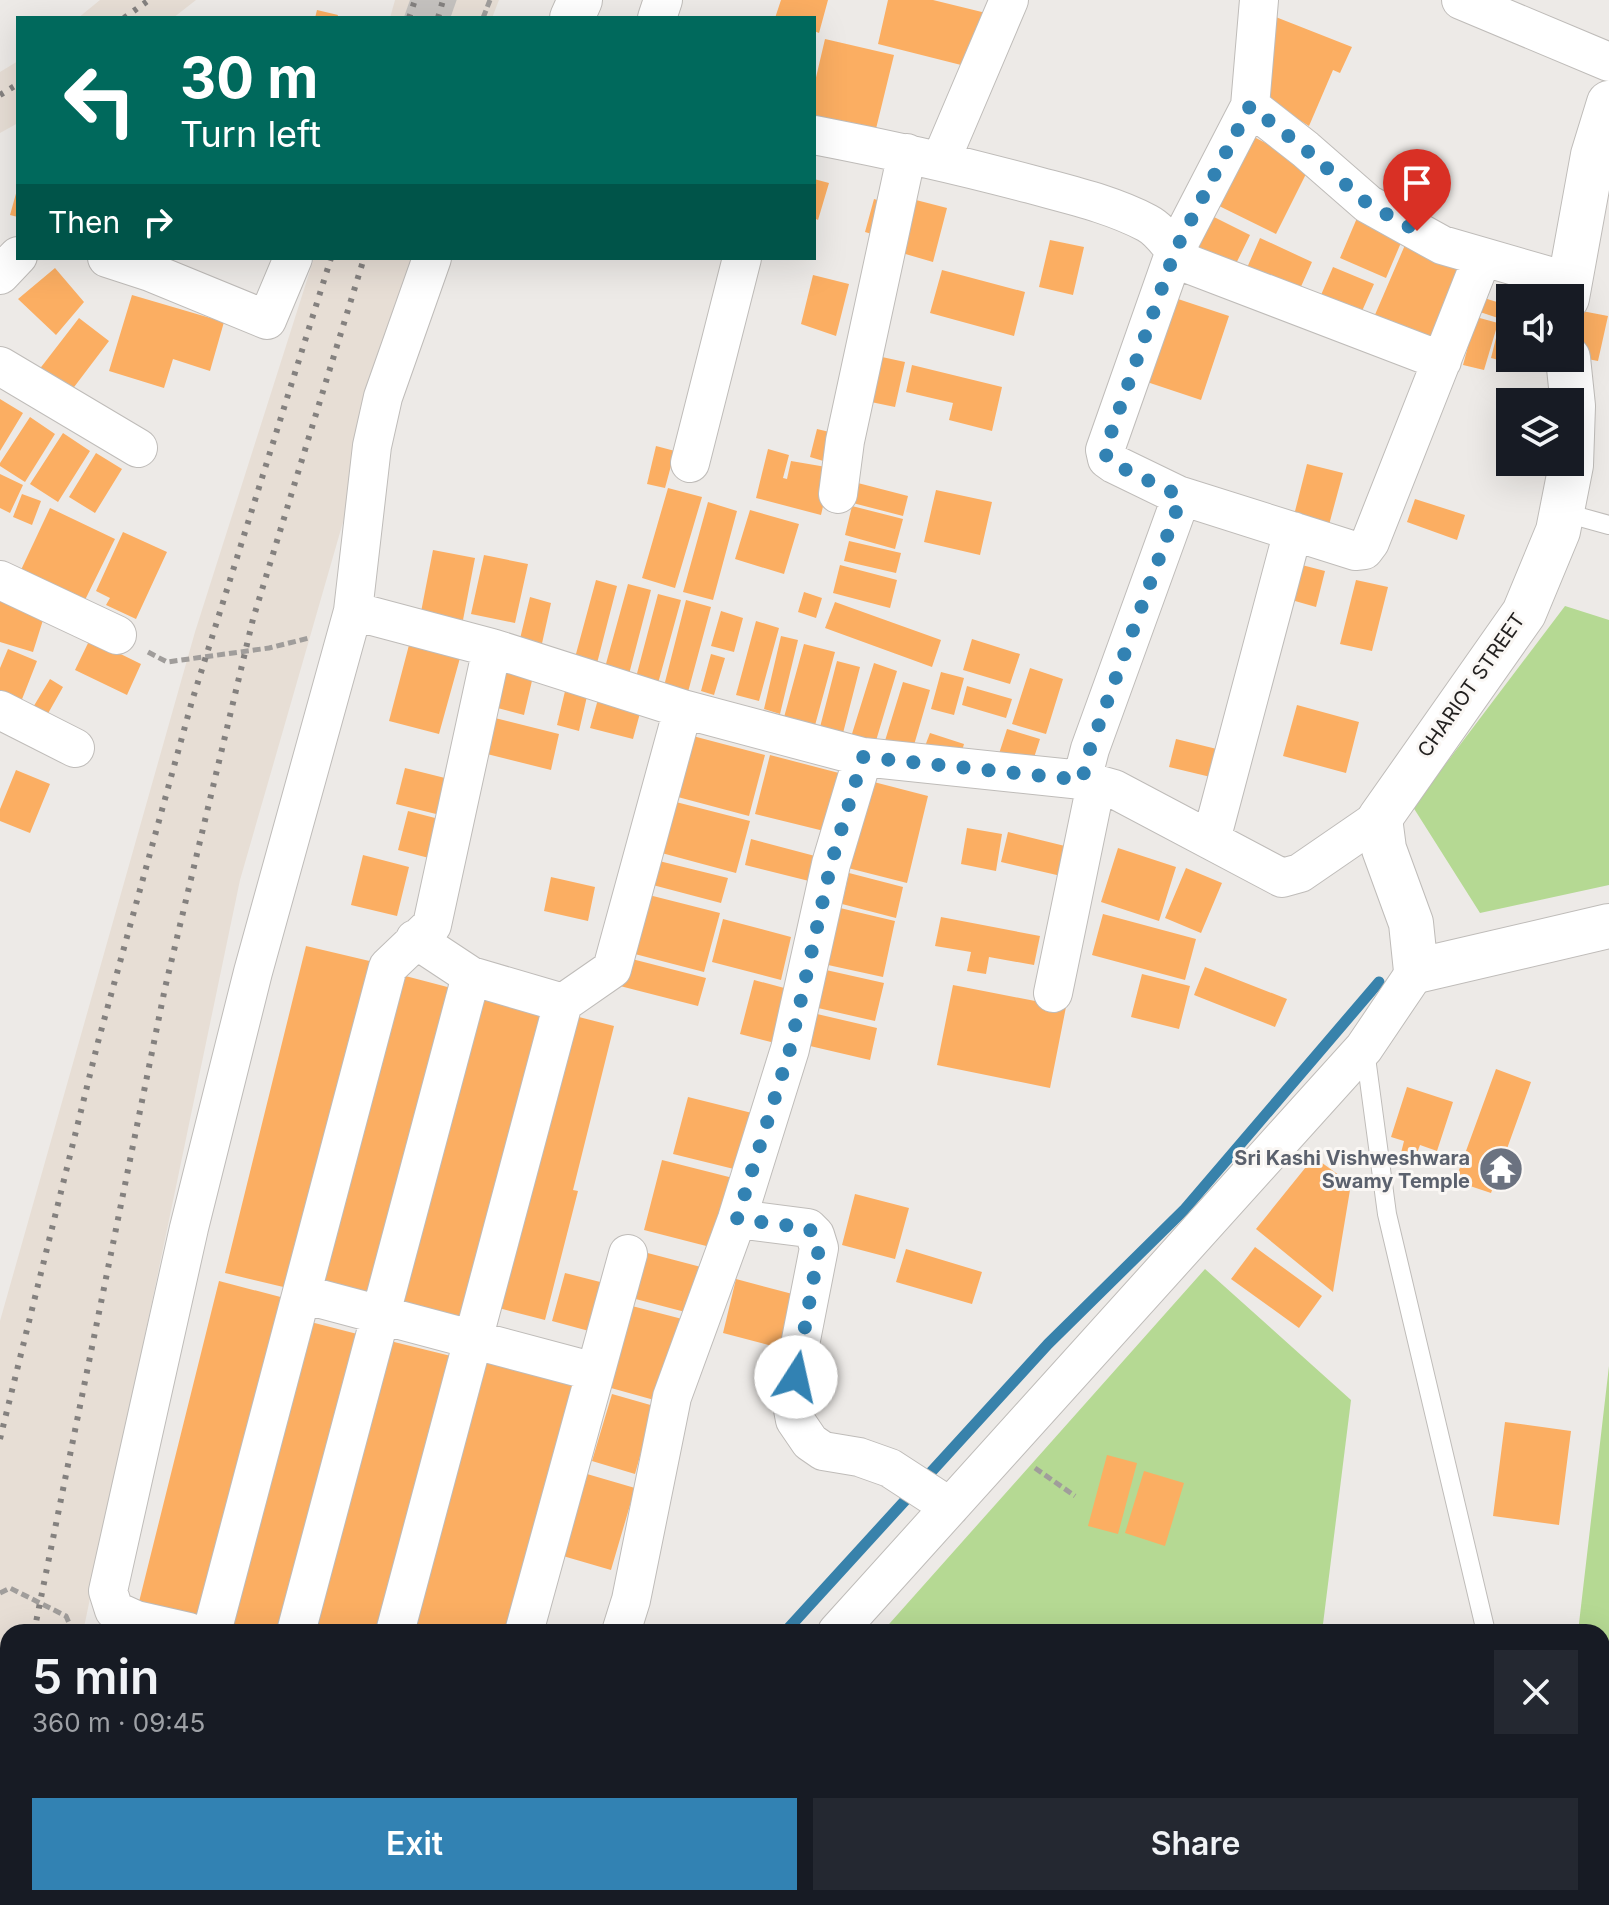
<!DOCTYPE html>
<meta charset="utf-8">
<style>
:root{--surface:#171b24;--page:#242831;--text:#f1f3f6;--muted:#9ea1a6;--accent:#3282b3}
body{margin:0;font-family:Inter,sans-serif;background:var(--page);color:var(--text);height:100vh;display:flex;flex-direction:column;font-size:30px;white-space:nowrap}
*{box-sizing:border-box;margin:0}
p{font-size:26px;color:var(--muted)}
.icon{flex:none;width:44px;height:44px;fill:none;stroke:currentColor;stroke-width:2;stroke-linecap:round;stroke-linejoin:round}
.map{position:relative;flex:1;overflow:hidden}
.side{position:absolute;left:0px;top:1624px;width:1610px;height:282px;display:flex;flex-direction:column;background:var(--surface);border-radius:24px 24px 0 0;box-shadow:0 8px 32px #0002}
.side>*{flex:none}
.guide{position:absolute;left:16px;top:16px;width:800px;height:244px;border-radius:0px;box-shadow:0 8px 32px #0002;background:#00695c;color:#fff;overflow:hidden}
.fabs{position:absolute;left:1496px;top:284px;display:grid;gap:16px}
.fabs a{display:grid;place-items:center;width:88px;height:88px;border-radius:0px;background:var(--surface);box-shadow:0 8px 32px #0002;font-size:40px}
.pin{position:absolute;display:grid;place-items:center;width:68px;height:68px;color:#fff;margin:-82px -34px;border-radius:50% 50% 50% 0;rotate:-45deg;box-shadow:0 0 8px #0007}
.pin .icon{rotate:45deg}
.me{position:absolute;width:88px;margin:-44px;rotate:10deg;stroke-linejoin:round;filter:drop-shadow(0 0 6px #0008)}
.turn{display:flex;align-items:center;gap:28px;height:168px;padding:0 32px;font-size:36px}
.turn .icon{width:104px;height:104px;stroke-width:2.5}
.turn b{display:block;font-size:56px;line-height:68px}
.then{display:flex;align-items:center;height:76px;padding:0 32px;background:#0003;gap:16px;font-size:30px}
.round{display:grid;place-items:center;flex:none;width:84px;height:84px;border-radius:0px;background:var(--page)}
.headline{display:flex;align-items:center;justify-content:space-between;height:136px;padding:0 32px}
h1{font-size:48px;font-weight:600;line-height:60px}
.button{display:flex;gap:16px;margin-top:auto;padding:16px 32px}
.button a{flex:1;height:92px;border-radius:0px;background:var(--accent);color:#fff;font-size:32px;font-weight:600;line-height:92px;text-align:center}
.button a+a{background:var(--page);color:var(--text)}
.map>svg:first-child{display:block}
.built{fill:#e7ded5}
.green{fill:#b5d993}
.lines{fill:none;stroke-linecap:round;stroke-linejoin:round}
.stream{stroke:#3882ab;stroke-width:11}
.building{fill:#fbae62}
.secondary-tunnel{stroke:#c5c2bf;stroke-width:44;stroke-dasharray:44 22;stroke-linecap:butt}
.lane-casing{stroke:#bfbcb9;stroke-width:20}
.street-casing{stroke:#bfbcb9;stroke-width:40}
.secondary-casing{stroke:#bfbcb9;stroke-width:46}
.path{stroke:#a09d9b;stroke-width:5;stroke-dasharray:8 4;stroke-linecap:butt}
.lane{stroke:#fff;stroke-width:18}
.street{stroke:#fff;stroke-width:38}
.secondary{stroke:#fff;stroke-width:44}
.rail{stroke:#84817f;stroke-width:6;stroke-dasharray:4 8;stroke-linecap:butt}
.route{stroke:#3282b3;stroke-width:14;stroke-dasharray:0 25.2}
.labels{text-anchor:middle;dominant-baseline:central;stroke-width:6;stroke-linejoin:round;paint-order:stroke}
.street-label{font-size:20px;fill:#232120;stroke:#faf7f4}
.worship-label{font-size:20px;font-weight:bold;fill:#5b616d;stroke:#faf7f4;text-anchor:end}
</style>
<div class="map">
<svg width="1609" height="1905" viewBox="0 0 1609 1905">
<rect width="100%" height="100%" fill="#edeae7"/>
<path class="built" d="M100,0H196L173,18H78Z
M395,0H499L492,18H390Z
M18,61V123L0,133V72Z
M314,258H419L240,880L83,1632H8V1898H27L25,1905H0V1321L195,632Z"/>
<path class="green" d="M1565,606L1609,620V885L1480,913L1413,807Z
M1205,1269L1351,1400L1322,1632H882Z
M1609,1366V1905H753L755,1898H1602V1632H1578Z
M27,1898H370L368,1905H25Z"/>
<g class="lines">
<path class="stream" d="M785,1632L1048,1344L1184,1210L1379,982
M536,1905L542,1898"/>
</g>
<path class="building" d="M781,0H828L819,33L814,31V18H775Z
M888,0H933L986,13L973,68L878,44Z
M317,10L338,15L337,18H315Z
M1263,12L1352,47L1340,73L1333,70L1309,126L1274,104L1261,76Z
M825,39L894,55L873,141L814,127V86Z
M1250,135L1310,166L1276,234L1215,204Z
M814,179L829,183L818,220L814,218Z
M17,190H18V217L10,215Z
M874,199L891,204L882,237L865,232Z
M916,200L947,208L933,262L902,253Z
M1206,213L1250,235L1231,274L1187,253Z
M1357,218L1403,238L1386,278L1340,258Z
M1260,238L1312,262L1295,300L1243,277Z
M1408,238L1470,265L1433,351L1371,324Z
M1050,240L1084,247L1073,295L1039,287Z
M1333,267L1374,284L1355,327L1315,309Z
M55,268L84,302L56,335L18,299Z
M942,270L1025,292L1014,336L930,313Z
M813,275L849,284L836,336L801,324Z
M132,295L224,322L210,371L173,359L164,388L109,371Z
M1175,298L1229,316L1201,400L1147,382Z
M1484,298L1510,306V322L1480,312Z
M1582,311L1608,316L1598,361L1572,356Z
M1476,317L1498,323L1484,370L1463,365Z
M79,318L109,341L65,399L35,375Z
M1499,326L1510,329V358H1537L1534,369L1491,358Z
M882,357L905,362L895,407L871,402Z
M912,365L1002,387L992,431L949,420L953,403L906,392Z
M0,399L23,413L0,451Z
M30,417L55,434L25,482L0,466V463Z
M817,429L838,434L830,463L810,457Z
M63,433L90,451L58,502L30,484Z
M656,446L675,451L665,488L647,484Z
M768,449L789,455L783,478L787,479L791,461L832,468L821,515L756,498Z
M96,453L122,469L95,513L69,497Z
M1307,464L1343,473L1326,536L1291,527Z
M0,474L23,485L10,513L0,508Z
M854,482L908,496L903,516L849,502Z
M668,488L702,497L675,588L642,578Z
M936,490L992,502L980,555L924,542Z
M22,494L41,501L32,525L13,517Z
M1415,499L1465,515L1457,540L1407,522Z
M708,502L737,511L713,600L683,592Z
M852,506L903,519L895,549L845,535Z
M50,508L115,539L84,602L20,572Z
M750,510L799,524L784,574L735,559Z
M123,532L167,552L136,619L106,605L110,598L96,591Z
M849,541L901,553L896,573L844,561Z
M433,550L475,558L463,620L421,612Z
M484,555L528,564L515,623L471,614Z
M1298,564L1325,571L1316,607L1288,599Z
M840,565L897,580L890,608L833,593Z
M596,580L617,586L595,671L573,665Z
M1356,580L1388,587L1372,651L1340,644Z
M628,584L651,590L628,678L604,671Z
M0,592L48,604L33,652L0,642Z
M804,592L822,598L816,618L798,612Z
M658,594L681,600L657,687L635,681Z
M530,597L551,603L541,648L519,643Z
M686,600L711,607L688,692L664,686Z
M835,602L941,640L932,667L825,628Z
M721,611L743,618L734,652L711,646Z
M756,621L779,628L759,701L736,695Z
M781,636L798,640L780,714L764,709Z
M90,639L141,664L127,695L75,670Z
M972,639L1020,654L1010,684L963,670Z
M804,644L835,652L814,729L783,721Z
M409,645L460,658L439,734L389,721Z
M8,649L37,661L17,712L0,705V668Z
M711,654L725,658L714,695L701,691Z
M498,659L535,668L524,715L486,705Z
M837,661L860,667L842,737L819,731Z
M874,663L897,671L875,744L851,737Z
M1030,668L1063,679L1046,734L1012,724Z
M941,672L964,678L954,715L931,709Z
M50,679L63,687L46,717L32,709Z
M903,682L930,690L912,752L884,744Z
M967,686L1012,699L1006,718L962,705Z
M566,687L588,692L579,731L557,725Z
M600,692L643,702L633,739L590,728Z
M1297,705L1359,722L1346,773L1283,756Z
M491,717L559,734L551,770L483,753Z
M1007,729L1040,739L1029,773L996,763Z
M930,733L964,744L958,765L922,754Z
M689,735L765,755L749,816L674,796Z
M1176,739L1225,751L1219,779L1169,767Z
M770,755L839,773L824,831L755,814Z
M405,768L445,778L436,814L396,804Z
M16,770L50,784L30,833L0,821V809Z
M870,781L928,796L907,883L848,868Z
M672,801L750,821L736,873L658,852Z
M408,811L439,819L429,858L398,850Z
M967,828L1002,834L996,871L961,864Z
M1008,832L1069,847L1061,876L1001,862Z
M751,839L815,856L809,881L745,865Z
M1118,848L1176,867L1159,921L1101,902Z
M363,855L409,867L397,916L351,905Z
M655,860L728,878L721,903L649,884Z
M1186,868L1222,883L1201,933L1165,918Z
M849,873L903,887L896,918L842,904Z
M551,877L595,887L588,921L544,911Z
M645,894L720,913L704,972L631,953Z
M840,908L895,921L883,977L828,965Z
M1103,914L1196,939L1185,980L1092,955Z
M941,917L1040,936L1034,965L989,957L986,974L967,971L971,952L935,946Z
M723,919L791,937L781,980L712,962Z
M306,946L378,963L296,1290L225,1273Z
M628,958L706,978L698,1006L620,986Z
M1205,967L1287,999L1275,1027L1194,995Z
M826,970L884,983L875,1021L818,1008Z
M394,973L455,989L373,1303L312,1287Z
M1142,974L1190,986L1179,1029L1131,1017Z
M754,980L788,989L775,1043L740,1034Z
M953,985L1066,1007L1050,1088L937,1065Z
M478,986L551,1006L468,1326L394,1307Z
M817,1014L877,1028L870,1060L810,1046Z
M575,1016L614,1026L573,1190L578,1191L545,1320L495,1307Z
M1496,1069L1531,1082L1491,1193L1455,1181Z
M1407,1087L1453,1102L1437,1151L1420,1145L1414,1161L1400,1157L1404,1141L1391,1137Z
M688,1097L752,1113L738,1170L673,1154Z
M1314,1157L1351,1184L1333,1292L1256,1229Z
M662,1160L733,1178L714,1248L644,1230Z
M855,1194L909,1208L895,1259L842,1245Z
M1255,1247L1322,1296L1299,1328L1231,1279Z
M906,1249L982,1272L972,1304L896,1282Z
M640,1251L701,1267L689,1313L628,1297Z
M565,1273L612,1285L600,1334L552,1321Z
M736,1279L804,1297L791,1351L723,1333Z
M219,1281L292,1300L211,1624L138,1606Z
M632,1306L686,1320L665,1403L611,1388Z
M303,1320L365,1336L288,1632H222Z
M382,1339L455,1357L384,1632H305Z
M476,1359L583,1387L519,1632H404Z
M612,1394L654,1406L635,1474L592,1461Z
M1505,1422L1571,1431L1559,1525L1493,1516Z
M1107,1455L1137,1463L1118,1534L1088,1526Z
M1144,1471L1184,1483L1165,1546L1125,1533Z
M587,1474L635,1488L611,1570L563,1556Z
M381,1898H414L435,1904L379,1905Z"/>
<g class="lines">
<path class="secondary-tunnel" d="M410,0L461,18"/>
<g class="lane-casing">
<path id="lane" d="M1562,512L1609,525
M1365,1050L1387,1214L1486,1632"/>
</g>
<g class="street-casing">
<path id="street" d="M1259,0L1250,106L1305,149L1368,204L1442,245L1570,282
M1461,0L1609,62
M657,18L663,0
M814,135C887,149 959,165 1030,184C1070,195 1111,204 1147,223C1166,233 1173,255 1191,265L1442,361
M941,160L1009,0
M107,258L150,272L267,320L293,258
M432,258L383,397L372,446L353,611L492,648L683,709L863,757L1082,780L1114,789L1282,878L1300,873L1380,818
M0,275L18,256
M0,366L138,448
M690,463L742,258
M838,494L845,441L907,153
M1178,495L1355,551L1364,550L1370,542L1482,258
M0,580L117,635
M0,710L75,748
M1082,780L1090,749L1178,506V495L1114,464L1107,459L1105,450L1175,251L1250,106
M1211,840L1293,531
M415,939L471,976L563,1003
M1053,993L1096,784
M737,1219L808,1228L815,1235L819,1248L799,1350L792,1404L795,1420L810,1442L823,1451L859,1457L890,1468L950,1507
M302,1294L595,1372
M189,1632L136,1620L114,1610L108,1591L189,1228L253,972L353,611
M212,1632L388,967L432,925L492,648
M296,1632L471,976
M395,1632L563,1003L612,969L683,709
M524,1632L628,1254
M621,1632L631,1600L672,1397L737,1219L790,1049L831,864L863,757
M837,1632L1364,1048L1416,971
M445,1904L450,1898
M589,1905L595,1898"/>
</g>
<g class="secondary-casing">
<path id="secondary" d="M572,18L580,0
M1567,298L1593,155L1609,103
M1568,358L1573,406L1571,465L1558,531L1524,613L1380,818L1384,849L1411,923L1416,971L1609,926"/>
</g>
<path class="path" d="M483,18L490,0
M148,652L167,662L269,648L309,638
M1035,1468L1075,1496
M0,1593L10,1588L66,1616L73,1632"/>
<use href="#lane" class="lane"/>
<use href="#street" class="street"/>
<use href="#secondary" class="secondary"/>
<path class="rail" d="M124,18L149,0
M409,18L415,0
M438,18L443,0
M0,95L18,84
M0,1439L98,1042L192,701L331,258
M34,1632L165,988L253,619L364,258
M0,1802L8,1762"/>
</g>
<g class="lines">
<path class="route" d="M796,1377L819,1248L815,1235L808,1228L737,1219L790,1049L831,864L863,757L1082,780L1090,749L1178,506V495L1114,464L1107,459L1105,450L1175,251L1250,106L1305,149L1368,204L1417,231"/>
</g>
<defs>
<g id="temple-disc" transform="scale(2.3)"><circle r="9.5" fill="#6b7280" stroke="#faf7f4"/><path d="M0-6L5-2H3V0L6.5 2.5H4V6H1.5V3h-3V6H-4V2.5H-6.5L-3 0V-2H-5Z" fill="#fff"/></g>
</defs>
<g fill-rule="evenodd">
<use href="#temple-disc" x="1501" y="1169"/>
</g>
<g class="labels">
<g class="street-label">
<text transform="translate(1471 685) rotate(-55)">CHARIOT STREET</text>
</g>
<g class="worship-label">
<text x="1470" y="1158">Sri Kashi Vishweshwara<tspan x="1470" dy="23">Swamy Temple</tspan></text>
</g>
</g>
</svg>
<div class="fabs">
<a><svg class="icon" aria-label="sound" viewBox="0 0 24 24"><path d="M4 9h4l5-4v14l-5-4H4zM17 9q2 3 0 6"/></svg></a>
<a><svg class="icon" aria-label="layers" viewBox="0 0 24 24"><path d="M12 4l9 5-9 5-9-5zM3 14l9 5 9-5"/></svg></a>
</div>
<div class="pin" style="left:1417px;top:231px;background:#d93025"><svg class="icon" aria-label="arrive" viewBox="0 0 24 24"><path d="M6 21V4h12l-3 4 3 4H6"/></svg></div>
<svg class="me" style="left:796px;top:1377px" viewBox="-20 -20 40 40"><circle r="19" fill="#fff"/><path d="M0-13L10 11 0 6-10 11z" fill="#3282b3"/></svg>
<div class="guide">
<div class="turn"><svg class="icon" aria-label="left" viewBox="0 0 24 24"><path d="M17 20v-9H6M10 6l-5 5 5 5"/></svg><div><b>30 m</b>Turn left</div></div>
<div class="then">Then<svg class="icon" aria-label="right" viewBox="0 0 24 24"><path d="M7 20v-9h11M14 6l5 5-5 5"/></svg></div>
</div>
<section class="side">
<div class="headline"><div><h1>5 min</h1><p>360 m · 09:45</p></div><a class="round"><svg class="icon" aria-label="close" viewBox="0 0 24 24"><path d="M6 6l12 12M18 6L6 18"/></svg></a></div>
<div class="button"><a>Exit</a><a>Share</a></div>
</section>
</div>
